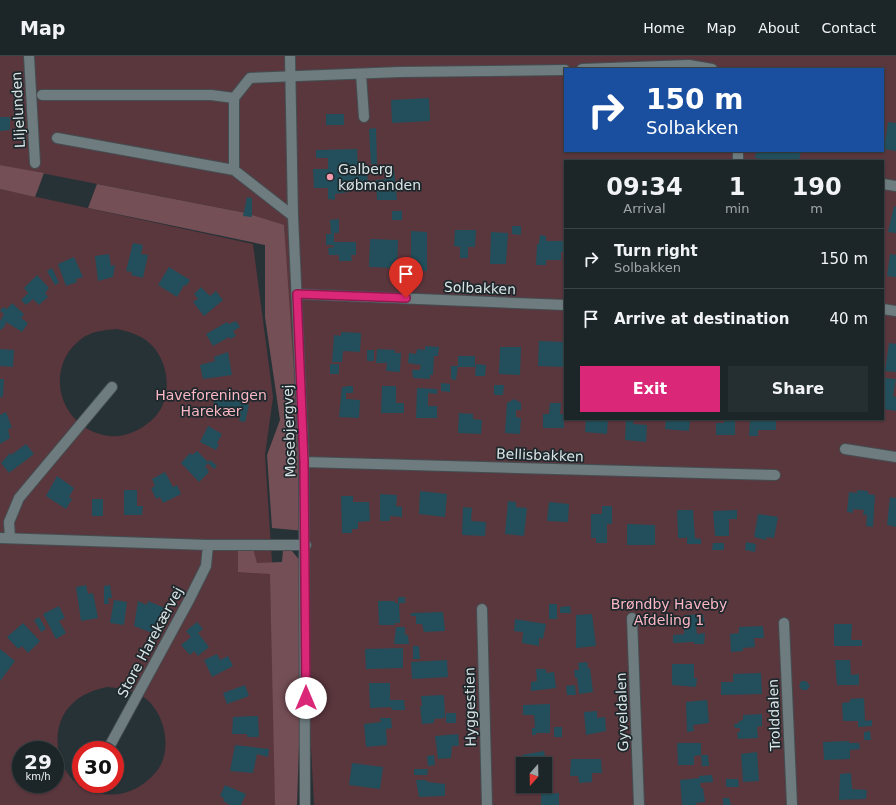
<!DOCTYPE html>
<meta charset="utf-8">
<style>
:root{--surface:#1c2628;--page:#252e30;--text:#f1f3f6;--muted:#a0a5a8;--line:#3a4345;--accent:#db2777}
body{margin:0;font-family:"DejaVu Sans",sans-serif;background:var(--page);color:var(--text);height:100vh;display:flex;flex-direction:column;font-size:15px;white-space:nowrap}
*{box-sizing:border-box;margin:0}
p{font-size:13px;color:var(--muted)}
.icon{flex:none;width:22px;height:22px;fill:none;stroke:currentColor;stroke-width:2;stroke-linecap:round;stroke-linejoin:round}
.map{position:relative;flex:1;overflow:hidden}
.panel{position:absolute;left:564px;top:104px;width:320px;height:260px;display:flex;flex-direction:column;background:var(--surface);border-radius:0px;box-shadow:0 1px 3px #0004,0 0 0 1px var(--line)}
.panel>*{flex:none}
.guide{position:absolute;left:564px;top:12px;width:320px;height:84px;border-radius:0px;box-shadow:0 1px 3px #0004,0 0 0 1px var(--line);background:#1a4fa0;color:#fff;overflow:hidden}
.needle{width:26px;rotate:200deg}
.fabs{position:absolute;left:516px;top:701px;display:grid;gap:8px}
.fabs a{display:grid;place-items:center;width:36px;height:36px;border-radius:0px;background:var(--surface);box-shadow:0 1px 3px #0004,0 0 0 1px var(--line);font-size:20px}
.speed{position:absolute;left:12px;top:685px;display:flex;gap:8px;font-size:20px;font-weight:700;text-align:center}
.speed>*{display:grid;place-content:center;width:52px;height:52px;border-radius:50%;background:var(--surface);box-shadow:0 1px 3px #0004,0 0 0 1px var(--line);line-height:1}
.speed small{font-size:10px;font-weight:400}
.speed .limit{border:6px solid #d22;background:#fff;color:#111}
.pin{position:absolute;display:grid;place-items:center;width:34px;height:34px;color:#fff;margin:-41px -17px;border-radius:50% 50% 50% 0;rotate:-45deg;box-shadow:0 0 4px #0007}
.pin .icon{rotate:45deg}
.me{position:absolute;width:44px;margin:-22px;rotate:0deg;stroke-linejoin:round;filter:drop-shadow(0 0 3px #0008)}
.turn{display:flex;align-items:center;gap:14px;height:84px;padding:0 16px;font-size:18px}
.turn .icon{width:52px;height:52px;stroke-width:2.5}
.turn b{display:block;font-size:28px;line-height:34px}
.eta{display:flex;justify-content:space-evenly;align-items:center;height:68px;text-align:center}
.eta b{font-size:24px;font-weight:700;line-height:28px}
.action{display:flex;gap:8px;margin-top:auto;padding:8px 16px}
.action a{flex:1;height:46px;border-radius:0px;background:var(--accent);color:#fff;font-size:16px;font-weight:700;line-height:46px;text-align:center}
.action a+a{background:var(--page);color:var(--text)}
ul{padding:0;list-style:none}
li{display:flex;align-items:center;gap:12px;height:60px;padding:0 16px;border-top:1px solid var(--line)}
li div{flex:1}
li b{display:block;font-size:15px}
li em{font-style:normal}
header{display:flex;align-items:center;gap:24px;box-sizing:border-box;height:56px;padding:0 20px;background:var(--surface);border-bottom:1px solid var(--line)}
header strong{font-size:19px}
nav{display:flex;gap:22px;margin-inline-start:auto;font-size:14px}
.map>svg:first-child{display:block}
.green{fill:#5a363d;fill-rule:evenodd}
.forest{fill:#754f56}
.building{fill:#224f5b}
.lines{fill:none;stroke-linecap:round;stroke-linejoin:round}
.service-casing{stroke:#444e51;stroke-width:12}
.minor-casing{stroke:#444e51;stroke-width:12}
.service{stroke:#6e7b7f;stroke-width:10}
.minor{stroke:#6e7b7f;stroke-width:10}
.route-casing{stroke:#8e194d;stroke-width:10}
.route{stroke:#db2777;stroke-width:7}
.poi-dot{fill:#f39aac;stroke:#1d282c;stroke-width:1.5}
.labels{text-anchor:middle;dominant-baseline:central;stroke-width:3.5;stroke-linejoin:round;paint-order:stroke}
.street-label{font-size:14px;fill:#dbe3e5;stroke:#1d282c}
.poi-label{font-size:14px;fill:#dbe3e5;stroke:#1d282c;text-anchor:start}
.park-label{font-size:14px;fill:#fdb7c4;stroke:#1d282c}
</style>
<header>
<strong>Map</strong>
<nav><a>Home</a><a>Map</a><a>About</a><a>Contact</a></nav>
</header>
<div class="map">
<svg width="896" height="749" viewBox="0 0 896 749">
<rect width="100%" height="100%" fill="#263236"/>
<path class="green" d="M0,0H896V749H314L284,170L246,157L0,109ZM565,13H883V95H565ZM565,105H883V363H565ZM523,708H545V730H523Z
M0,133L253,188L273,341L265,399L288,749H0ZM116,273C127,275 138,278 147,285C169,302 174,340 155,361C143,373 126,382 109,380C59,373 41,310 84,281C94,275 105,274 116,273ZM107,631C120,632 131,634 142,640C165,654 174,695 156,716C142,732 125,741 103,738C97,737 88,736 83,732C55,715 48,671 72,648C82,638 94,634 107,631ZM21,694H55V728H21Z"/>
<path class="forest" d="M0,109L44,117L35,141L0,133Z
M97,128L246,157L284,169L305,475L272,472L267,399L280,364L265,261V189L88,152Z
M253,492L257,507L282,506L283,494L292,495L301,506L302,597L297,749H275L270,518L238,516V494Z"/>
<path class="building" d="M429,42L430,65L392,67L391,44Z
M326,58H344V69H326Z
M0,61H10V74L0,75Z
M888,66L896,67V95L884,93Z
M376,72L377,108H371L369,73Z
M357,93L358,112H367L368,132L348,133L349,136L335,138V144L328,143V132H314L313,113H328V102H316V94Z
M756,95H801L799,105H774L755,102Z
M394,113L397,144H377L376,124L386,123L388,114Z
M247,141L252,142V161L243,160Z
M894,150L896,151V177L888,176Z
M392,155H402V164H392Z
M339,163V177H334V186H356V199H351L352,205H339V199H329L328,192L334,191L333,189H326V178H331L330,164Z
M512,170H521V179L512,178Z
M455,174H476L475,191H468V202H460V191L454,190Z
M411,175L427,176V215H411Z
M491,176L508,177L506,208H490Z
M540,179L546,180V185H565V196H561V204H546V209H536L537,188H539Z
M370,183L398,184L397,212L369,211Z
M133,187L143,189L141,198L148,199L143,222L131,219L132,216L126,215Z
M109,198L111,210L115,209L113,221L98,225L95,200Z
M890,198L896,199V221L887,220Z
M74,201L83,221L76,223L77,226L66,230L58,208Z
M169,211L190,224L186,230L184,229L177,241L158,229Z
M52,212L59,227L55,229L47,215Z
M37,219L49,232L45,237L48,241L39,249L33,243L26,249L21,244L28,237L24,232Z
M201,231L210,240L216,235L223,244L204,260L193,246L198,243L194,238Z
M12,247L24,258L21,262L28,267L22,276L6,266L5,270L1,274L0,273V265L4,258L0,255L3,251L7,253Z
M236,265L240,271L233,275L236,280L230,283L229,281L213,290L206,278L227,266L229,268Z
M341,276L361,277L360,296L343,295L342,306H332L334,279L341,280Z
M539,285L565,286V311L538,310Z
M889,287L896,288V316L885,315Z
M425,290L439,291L438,300H434L433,319H430V323L413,322L412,314H420L421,309L408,307L409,297L416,298L417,293L425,294Z
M500,291H521L520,319L499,318Z
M0,293L14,294L13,311L0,310Z
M377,293L395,294V297H401L400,316L386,315L387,307H376Z
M367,294H374V305H367Z
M228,296L232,319L203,323L200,309L215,305L214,301Z
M458,300H475V311H458Z
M330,308H339V318H330Z
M476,308L486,309L485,320H475Z
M451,310H458L456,324L451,323Z
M885,322L896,323L893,340L896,341V355L883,353Z
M0,323H4L3,341H0Z
M441,327L450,328V336L441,335Z
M494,329H504L503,339H494Z
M346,330H353V337H346V343L360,344L359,362L339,361L342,331H346Z
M382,330H396V347H404V357H381Z
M417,332L437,333V338L428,337V350H437V362H416Z
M233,338L243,340L241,346L249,349L245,366L239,365L241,358L213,352L215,340L231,344Z
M514,343L521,347V354H516V361L521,362L520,378L505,377L507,347Z
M550,347H561L560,358H564V372H543V358H549Z
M6,356L12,372L8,373L10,382L0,388V359Z
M459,357L473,358V363L482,364L481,378L458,377Z
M586,363H608L607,378L585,376Z
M626,363H634L633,368L647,369L646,386L625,384Z
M666,363L690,365L689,375L665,373Z
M724,363H735V379H716V367H724Z
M750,363L776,364V374H758V380H749Z
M208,370L222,378L217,387L219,389L216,394L200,386Z
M26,388L34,398L9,417L1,407L10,397L11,399Z
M197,395L208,406L210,404L217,410L214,413L208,407L204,412L206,411L209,416L199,426L181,407L190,397L192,399Z
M165,416L173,431L177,429L181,438L163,447L160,441L156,443L151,432L155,430L152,423Z
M57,420L74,432L69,441L72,443L66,453L46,440Z
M124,434H137V450H143L142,459H124Z
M857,434L868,435V438L875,439L873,471L866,470L867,459H863L864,454L853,453V457L847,456L849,436L857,437Z
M420,435L447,438L445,461L419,458Z
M380,438L397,439L396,450L402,451V461L390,460V465H380Z
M341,440H353V446H369L370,465L358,466V473H352V477H342Z
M890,441L896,442V471L887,469Z
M92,443H103V460H92Z
M508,445L516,446V451L527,452L524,480L505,478Z
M549,446L569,448L568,466L547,465Z
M602,450H612V468H607V487H596V482H591V458H602Z
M463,451L472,452L471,465L486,466L485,480L462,479Z
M677,454H693L695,482L701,483V488H687V480L686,482H678Z
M737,454V463H729V480H715L713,455Z
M758,458L778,461L774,482L767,481L766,484L754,481Z
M627,468L655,469V489H627Z
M746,486L756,488L755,496L745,494Z
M713,487H724V494H712Z
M86,529L88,538L93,537L98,562L81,565L76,531Z
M110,529L112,542H108L109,548H104V530Z
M398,541H405V547H399L400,567H395V569H379L378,545H395V547H398Z
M114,544L127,546L124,569L110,567Z
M138,545L147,549L148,545L165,552L155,578L134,570Z
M549,548H557V563H549Z
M59,550L65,562L59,565L66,577L56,583L43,558Z
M570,550L571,557H560V551Z
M443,556L445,575L424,576L422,568H416V560H411V557Z
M592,558L596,590L576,592V559Z
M703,558L705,571H696L697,578L705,577L704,588H694V586L673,587V579L684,578V559Z
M39,561L46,573L41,576L34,564Z
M515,563L546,568L543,583L539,582V590L522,587L523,576L514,575Z
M197,566L203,573L198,577L209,591L198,600L194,595L190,599L181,589L191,581L186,575Z
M23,567L40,585L28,597L22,590L18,593L7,581Z
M834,568H852L851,584H862V590H834Z
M763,570L764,582H754L755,591L743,592V595L731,596L730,578L739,577V571Z
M396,571H405V579H408L409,588H394Z
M413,590H419L420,603H413Z
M403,592V612L366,613L365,593Z
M0,593L15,605L0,625Z
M217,598L220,604L228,600L233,610L212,621L204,604Z
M447,604L448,621L412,623L411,606Z
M835,604H850L851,619L859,618V629H837Z
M587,606L588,612H590L593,636L579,638L577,622H575L574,614H579L578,607Z
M672,608H694V622H697L696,631L672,629Z
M536,613H546V617L554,616L556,632L531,635V626L537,625Z
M761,617L762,638L721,639V626H733V618Z
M801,625H806L810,630L807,634H802L799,630Z
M369,627H390V644H404L405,654H392L391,651L370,652Z
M245,629L249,640L227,648L223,637Z
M575,629L576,639H567L566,630Z
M444,639L445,662L434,663V667L422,668L420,650H422L421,640Z
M864,642L865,665L872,664V670L858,671V665H843L842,647L850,646V643Z
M707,644L709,667L693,669L694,675L687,676L686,646Z
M550,648V677H536V679H532V672H535L534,659H523V649Z
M597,655V662L605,661L606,675L586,679L584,656Z
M446,657H456V667H446Z
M762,658V670L757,671L758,682L738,683L737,676H740V672H735L734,668L739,667V665L743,664V659Z
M258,660L259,681H247V678H232L233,661Z
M380,662H391L392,672L386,673L387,689L366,691L364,668L381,666Z
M554,671H562V681H554Z
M870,675L871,684H864V676Z
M458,678L459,690H452L451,702L438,703L435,680Z
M849,685V687H859L860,693L850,694V703L824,704L823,686Z
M677,687H701V699H708L709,710H702L701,699L694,700V709H678Z
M235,689L269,693L268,701L257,698L253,717L230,715Z
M544,695L546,706L524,708L522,699Z
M757,696L759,725L743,726L741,698Z
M434,699L435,709L428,710L427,700Z
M571,703H601L602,717H592V726L579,727L578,720H570Z
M352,707L383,711L380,733L349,729Z
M414,713H428L427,719H414Z
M552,713L553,723L546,724L545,714Z
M851,717L852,733L867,734L866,743L839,744L840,718Z
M712,719L713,726L700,727L701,732H703L705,746L696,747V749H682L680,724L699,722V720Z
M726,723H738L739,731H726Z
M416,724H425L428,726L445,728V740L419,741Z
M225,729L246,738L241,749H230L223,745L224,742L220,740Z
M559,737V749H541V738Z
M723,742H729L731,749H723Z"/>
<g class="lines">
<g class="service-casing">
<path id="service" d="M582,13L689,9L712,13
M361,18L364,61
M42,39H211L234,42
M57,82L234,114
M738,105V95
M293,160L234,114V42L250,22L400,16L565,14"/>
</g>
<g class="minor-casing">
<path id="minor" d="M29,0L35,107
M290,0L293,160L304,406L305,749
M883,128L896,130
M297,238L565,249
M883,253L896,255
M845,393L896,401
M304,406L775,419
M0,482L208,489H306
M10,482L9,466L19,442L112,331
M482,553L487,749
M632,562L639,749
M784,567L792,749
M108,693L189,544L206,510L208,489"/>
</g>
<use href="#service" class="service"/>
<use href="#minor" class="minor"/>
</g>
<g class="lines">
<g class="route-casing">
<path id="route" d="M306,642L304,406L297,238L406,242"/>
</g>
<use href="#route" class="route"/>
</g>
<circle class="poi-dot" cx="330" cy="121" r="4"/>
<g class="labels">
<g class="street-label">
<text transform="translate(18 54) rotate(-93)">Liljelunden</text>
<text transform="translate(480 232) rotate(2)">Solbakken</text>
<text transform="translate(289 375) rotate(-92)">Mosebjergvej</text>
<text transform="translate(540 399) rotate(2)">Bellisbakken</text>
<text transform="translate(150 586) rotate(-62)">Store Harekærvej</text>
<text transform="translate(470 651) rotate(-91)">Hyggestien</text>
<text transform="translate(622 656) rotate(-92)">Gyveldalen</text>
<text transform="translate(774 659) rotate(-92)">Trolddalen</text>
</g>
<g class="poi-label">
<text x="338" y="113">Galberg<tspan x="338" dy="16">købmanden</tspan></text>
</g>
<g class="park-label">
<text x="211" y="339">Haveforeningen<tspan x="211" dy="16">Harekær</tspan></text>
<text x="669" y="548">Brøndby Haveby<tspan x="669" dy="16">Afdeling 1</tspan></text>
</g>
</g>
</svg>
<div class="fabs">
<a><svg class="needle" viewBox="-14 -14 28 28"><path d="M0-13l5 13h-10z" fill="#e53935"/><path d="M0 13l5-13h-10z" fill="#a0a5a8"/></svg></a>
</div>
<div class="speed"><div>29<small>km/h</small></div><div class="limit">30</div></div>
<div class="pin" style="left:406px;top:242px;background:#d93025"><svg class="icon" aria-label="arrive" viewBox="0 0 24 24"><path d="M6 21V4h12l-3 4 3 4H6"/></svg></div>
<svg class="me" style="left:306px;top:642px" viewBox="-20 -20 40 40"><circle r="19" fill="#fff"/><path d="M0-13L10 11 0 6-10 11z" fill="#db2777"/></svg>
<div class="guide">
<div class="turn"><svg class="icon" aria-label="right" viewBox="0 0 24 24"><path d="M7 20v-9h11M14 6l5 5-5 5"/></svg><div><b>150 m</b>Solbakken</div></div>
</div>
<section class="panel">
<div class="eta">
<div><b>09:34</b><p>Arrival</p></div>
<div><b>1</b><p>min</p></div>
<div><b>190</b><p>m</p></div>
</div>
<ul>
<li><svg class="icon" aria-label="right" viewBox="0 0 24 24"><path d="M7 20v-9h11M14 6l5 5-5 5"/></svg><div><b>Turn right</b><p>Solbakken</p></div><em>150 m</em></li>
<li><svg class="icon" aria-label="arrive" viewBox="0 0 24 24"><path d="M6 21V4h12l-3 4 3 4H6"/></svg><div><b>Arrive at destination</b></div><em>40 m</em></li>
</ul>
<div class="action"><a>Exit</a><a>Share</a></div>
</section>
</div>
